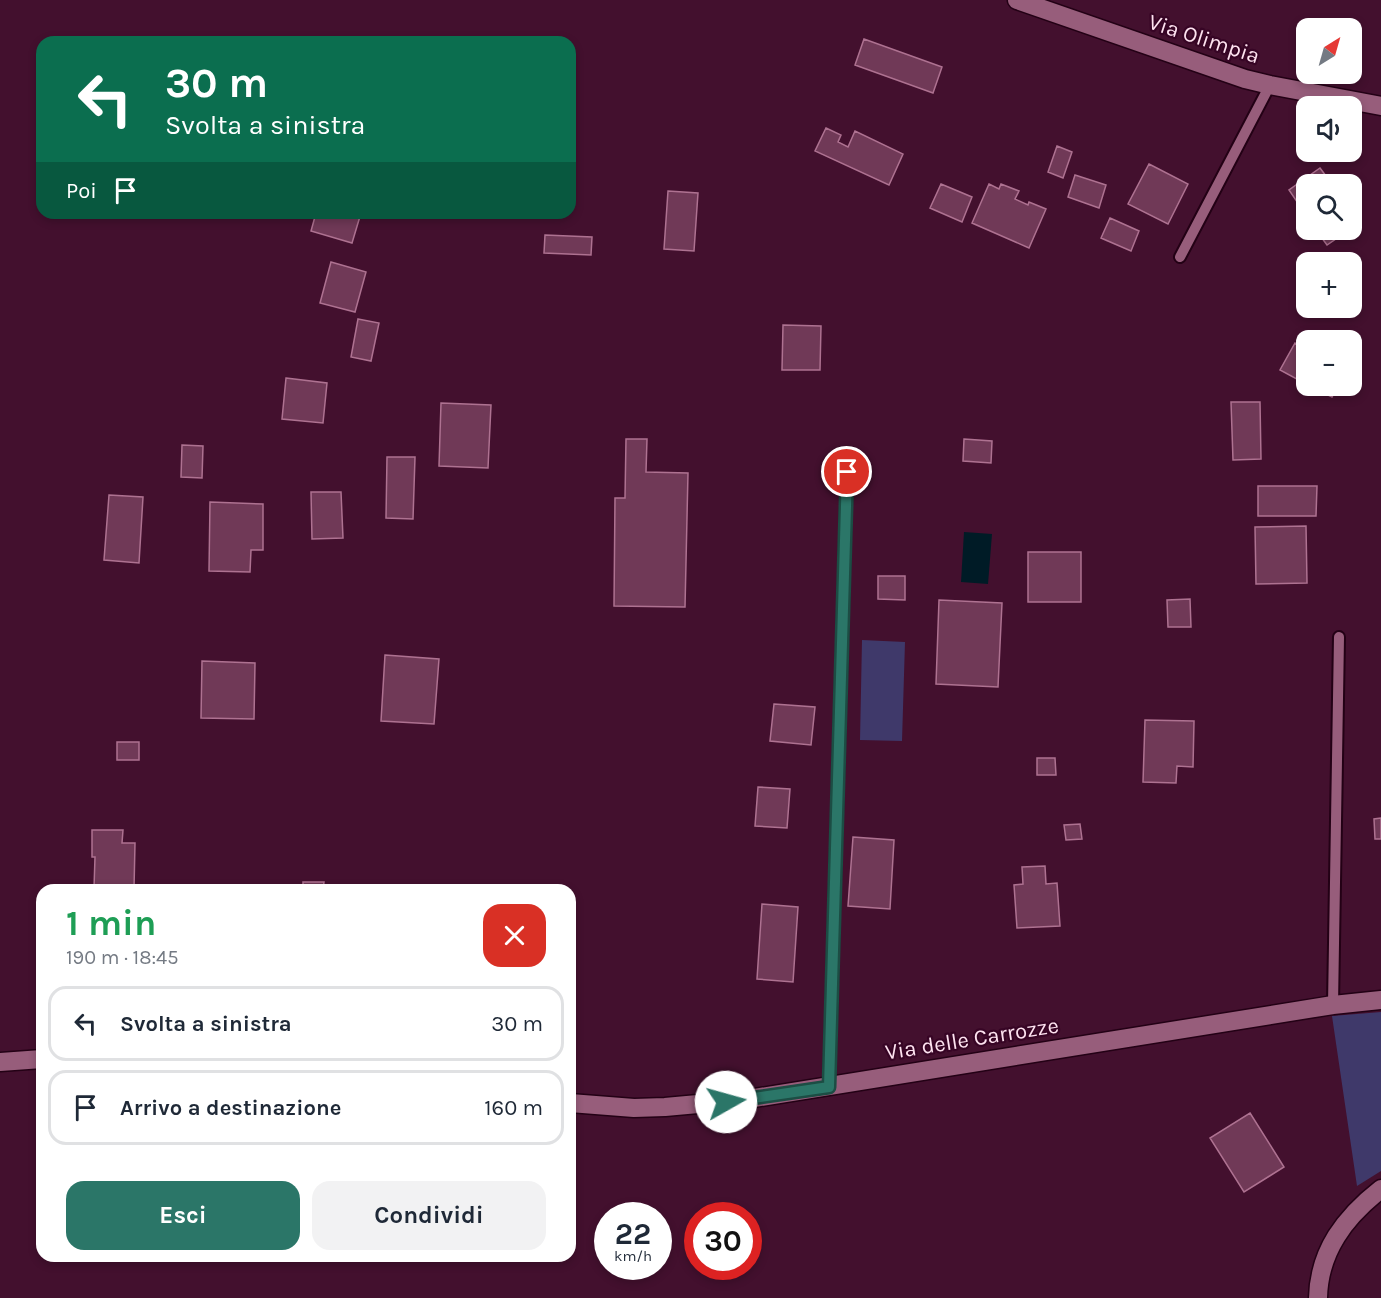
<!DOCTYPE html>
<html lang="it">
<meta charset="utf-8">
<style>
:root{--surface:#fff;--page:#f2f2f3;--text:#1f2937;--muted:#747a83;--line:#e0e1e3;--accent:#2b7668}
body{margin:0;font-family:Karla,sans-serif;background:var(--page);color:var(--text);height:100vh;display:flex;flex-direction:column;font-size:22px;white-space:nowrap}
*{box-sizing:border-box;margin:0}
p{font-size:20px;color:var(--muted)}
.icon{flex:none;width:33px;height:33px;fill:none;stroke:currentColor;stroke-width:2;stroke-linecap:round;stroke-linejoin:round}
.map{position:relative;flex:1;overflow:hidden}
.sheet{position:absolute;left:36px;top:884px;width:540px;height:378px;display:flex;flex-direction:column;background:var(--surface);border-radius:18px;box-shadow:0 3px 9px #0003}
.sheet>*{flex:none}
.guide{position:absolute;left:36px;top:36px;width:540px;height:183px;border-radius:18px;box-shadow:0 3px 9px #0003;background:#0b6e4f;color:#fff;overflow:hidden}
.needle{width:39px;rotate:37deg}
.fabs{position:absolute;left:1296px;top:18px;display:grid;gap:12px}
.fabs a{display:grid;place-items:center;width:66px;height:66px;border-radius:12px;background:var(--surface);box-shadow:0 3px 9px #0003;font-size:30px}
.speed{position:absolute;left:594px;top:1202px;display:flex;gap:12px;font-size:30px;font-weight:700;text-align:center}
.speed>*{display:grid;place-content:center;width:78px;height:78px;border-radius:50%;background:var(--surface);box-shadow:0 3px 9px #0003;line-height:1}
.speed small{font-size:15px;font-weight:400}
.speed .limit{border:9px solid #d22;background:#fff;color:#111}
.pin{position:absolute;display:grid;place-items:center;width:51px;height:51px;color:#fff;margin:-26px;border:3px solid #fff;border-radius:50%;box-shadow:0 2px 6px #0007}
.me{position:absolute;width:66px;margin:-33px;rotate:83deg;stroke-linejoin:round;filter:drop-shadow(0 0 4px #0008)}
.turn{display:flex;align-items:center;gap:21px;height:126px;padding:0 30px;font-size:27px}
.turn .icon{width:78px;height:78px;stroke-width:2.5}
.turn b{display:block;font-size:42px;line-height:51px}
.then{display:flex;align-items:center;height:57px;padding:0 30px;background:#0003;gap:12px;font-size:22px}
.round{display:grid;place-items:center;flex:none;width:63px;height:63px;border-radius:18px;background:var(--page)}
.headline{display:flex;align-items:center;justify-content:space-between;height:102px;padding:0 30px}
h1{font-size:36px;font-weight:700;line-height:45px;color:#1e9e55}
.primary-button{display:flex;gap:12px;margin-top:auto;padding:12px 30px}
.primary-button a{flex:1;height:69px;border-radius:18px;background:var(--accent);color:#fff;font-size:24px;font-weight:700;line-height:69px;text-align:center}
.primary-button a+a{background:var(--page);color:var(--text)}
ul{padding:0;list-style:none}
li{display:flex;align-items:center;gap:18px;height:75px;margin:0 12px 9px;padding:0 18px;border:3px solid var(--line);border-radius:18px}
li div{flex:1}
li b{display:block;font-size:22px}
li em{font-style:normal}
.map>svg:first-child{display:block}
.green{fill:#3f396a}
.water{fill:#001b26}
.building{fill:#703957;stroke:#ae7291;stroke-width:1.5}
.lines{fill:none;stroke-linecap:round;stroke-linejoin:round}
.lane-casing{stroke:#230115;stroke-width:14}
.street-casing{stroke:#230115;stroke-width:21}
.lane{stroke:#975d7b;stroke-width:10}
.street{stroke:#975d7b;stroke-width:18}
.route-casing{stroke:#1c4d44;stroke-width:15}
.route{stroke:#2b7668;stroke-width:10}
.labels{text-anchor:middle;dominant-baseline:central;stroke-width:4.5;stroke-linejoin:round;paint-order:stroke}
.street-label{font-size:22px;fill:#fee3f0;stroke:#370525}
</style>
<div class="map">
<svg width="1381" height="1298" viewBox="0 0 1381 1298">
<rect width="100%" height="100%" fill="#43102e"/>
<path class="green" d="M862,640L905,642L902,741L860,740Z
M1381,1012V1171L1357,1186L1332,1016Z"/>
<path class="water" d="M964,532L992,534L988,584L961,582Z"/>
<path class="building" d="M864,39L942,67L933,93L855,65Z
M826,128L841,135L838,142L848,147L855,131L903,154L889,185L815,151Z
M1057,146L1072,152L1063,178L1048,172Z
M1149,164L1188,184L1168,224L1128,204Z
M1320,168L1332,184H1306V215L1289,190Z
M1075,175L1106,185L1099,208L1068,197Z
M941,184L972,197L962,222L930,208Z
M989,184L999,189L1001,184L1019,191L1015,199L1028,205L1029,202L1046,209L1029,248L972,223Z
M668,191L698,193L694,251L664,249Z
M316,213H361L352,243L311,231Z
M1110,218L1139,231L1131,251L1101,238Z
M1316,230H1349L1327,245Z
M545,235L592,237L591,255L544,253Z
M331,262L366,272L355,312L320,303Z
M358,319L379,323L371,361L351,357Z
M783,325L821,326L820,370H782Z
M1306,342V384L1280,370L1295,343L1303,348Z
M286,378L327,383L323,423L282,419Z
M1310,386H1338L1332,397Z
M1231,402H1260L1261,459L1233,460Z
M441,403L491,405L488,468L439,466Z
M626,439H647L646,472L688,473L685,607L614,606L615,498H625Z
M964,439L992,441L991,463L963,461Z
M182,445L203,446L202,478L181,477Z
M387,457H415L413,519L386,518Z
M1258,486H1317L1316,516H1258Z
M311,492H341L343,538L312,539Z
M109,495L143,497L139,563L104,560Z
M210,502L263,504V550H251L250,572L209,571Z
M1306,526L1307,583L1256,584L1255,527Z
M1028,552H1081V602H1028Z
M878,576H905V600L878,599Z
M1190,599L1191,627H1168L1167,600Z
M939,600L1002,603L998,687L936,684Z
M385,655L439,659L434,724L381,721Z
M202,661L255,663L254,719L201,718Z
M774,704L815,707L811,745L770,741Z
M1145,720L1194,721L1193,767L1177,766L1176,783L1143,782Z
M117,742H139V760H117Z
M1037,758H1055L1056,775H1037Z
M758,787L790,789L787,828L755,826Z
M1381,818V839H1375L1374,819Z
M1080,824L1082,839L1066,840L1064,825Z
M92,830H123L122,843H135L134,889L94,888L95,857H92Z
M853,837L894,840L890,909L848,906Z
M1045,866L1046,884L1057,883L1060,926L1017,928L1014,885L1023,884L1022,867Z
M303,882H324L323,890H303Z
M762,904L798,907L793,982L757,979Z
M1250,1113L1284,1167L1244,1192L1210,1138Z"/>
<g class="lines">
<g class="lane-casing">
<path id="lane" d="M1180,257L1270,85
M1333,1005L1339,637
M829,1087L847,472"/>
</g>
<g class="street-casing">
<path id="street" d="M1017,0L1245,79L1270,85L1381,106
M0,1062L42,1059
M570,1103L634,1108L665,1107L742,1100L1333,1005L1381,1000
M1318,1298C1319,1251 1345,1217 1381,1189"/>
</g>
<use href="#lane" class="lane"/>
<use href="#street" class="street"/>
</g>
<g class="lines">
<g class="route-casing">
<path id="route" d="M726,1102L829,1087L847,472"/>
</g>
<use href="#route" class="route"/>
</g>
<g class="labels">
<g class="street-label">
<text transform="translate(1204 39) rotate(18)">Via Olimpia</text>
<text transform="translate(972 1039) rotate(-9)">Via delle Carrozze</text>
</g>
</g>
</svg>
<div class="fabs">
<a><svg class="needle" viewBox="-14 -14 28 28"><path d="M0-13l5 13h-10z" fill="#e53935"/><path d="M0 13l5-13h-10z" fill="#747a83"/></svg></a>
<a><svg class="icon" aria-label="sound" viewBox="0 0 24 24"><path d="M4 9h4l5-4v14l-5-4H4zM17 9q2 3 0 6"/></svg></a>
<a><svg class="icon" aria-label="search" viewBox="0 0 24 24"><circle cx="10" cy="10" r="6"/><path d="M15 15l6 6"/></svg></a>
<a>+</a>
<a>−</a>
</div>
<div class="speed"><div>22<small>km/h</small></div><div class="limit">30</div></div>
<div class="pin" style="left:847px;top:472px;background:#d93025"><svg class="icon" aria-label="arrive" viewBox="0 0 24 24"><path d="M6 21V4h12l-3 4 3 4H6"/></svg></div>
<svg class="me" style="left:726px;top:1102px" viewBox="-20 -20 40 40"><circle r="19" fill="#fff"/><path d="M0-13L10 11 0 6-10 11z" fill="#2b7668"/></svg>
<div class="guide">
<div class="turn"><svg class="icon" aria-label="left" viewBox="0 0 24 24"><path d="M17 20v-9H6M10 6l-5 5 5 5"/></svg><div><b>30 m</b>Svolta a sinistra</div></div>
<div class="then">Poi<svg class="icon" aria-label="arrive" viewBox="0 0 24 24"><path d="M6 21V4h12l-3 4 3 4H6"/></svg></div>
</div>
<section class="sheet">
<div class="headline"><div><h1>1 min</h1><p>190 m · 18:45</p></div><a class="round" style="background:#d93025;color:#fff"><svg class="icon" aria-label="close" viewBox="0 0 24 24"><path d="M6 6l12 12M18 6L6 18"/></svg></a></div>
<ul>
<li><svg class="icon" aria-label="left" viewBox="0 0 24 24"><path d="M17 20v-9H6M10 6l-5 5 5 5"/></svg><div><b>Svolta a sinistra</b></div><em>30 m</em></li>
<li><svg class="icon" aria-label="arrive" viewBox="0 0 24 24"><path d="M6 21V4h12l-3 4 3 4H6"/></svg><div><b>Arrivo a destinazione</b></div><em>160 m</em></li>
</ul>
<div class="primary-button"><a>Esci</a><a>Condividi</a></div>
</section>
</div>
